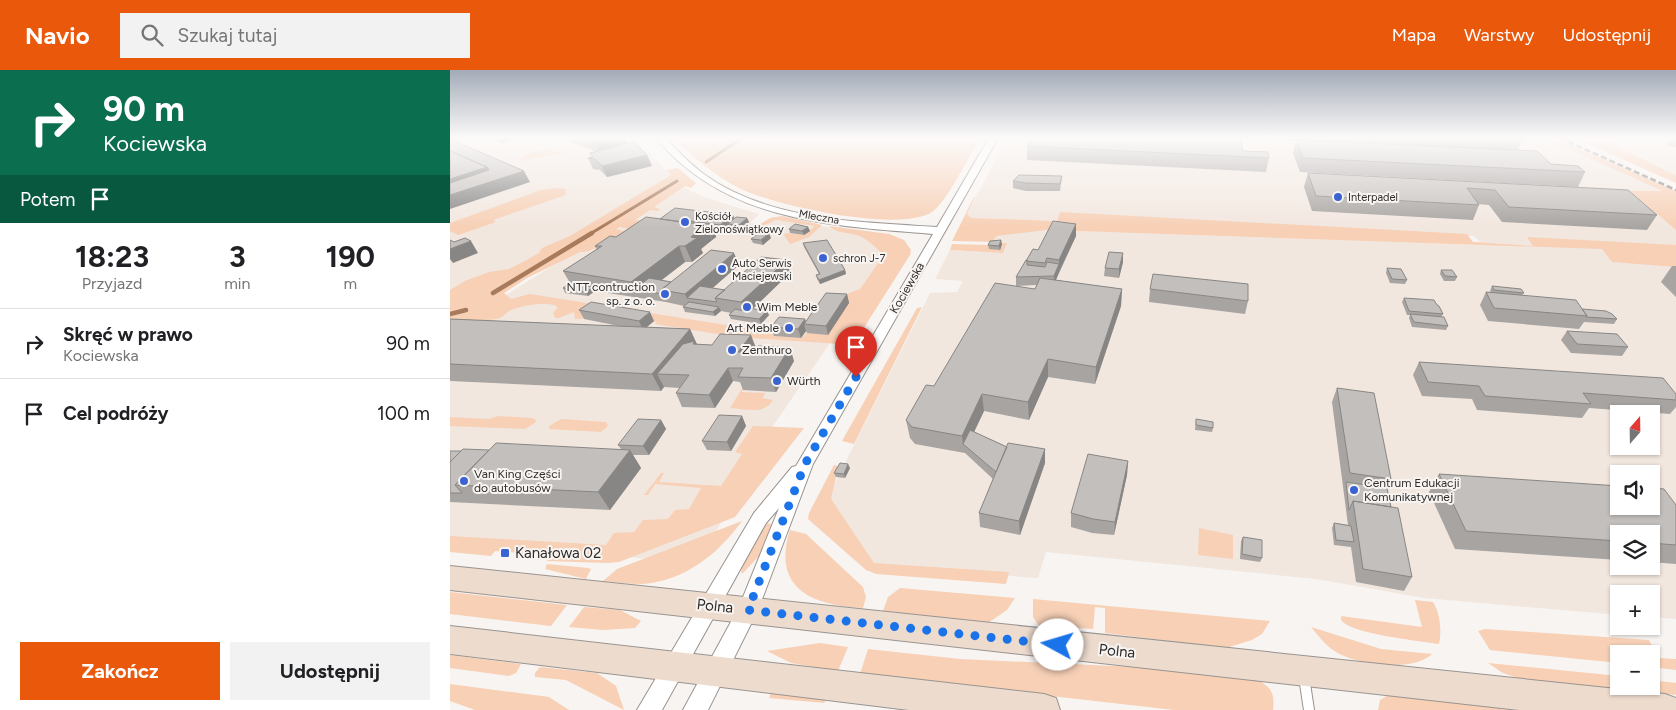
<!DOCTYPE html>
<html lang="pl">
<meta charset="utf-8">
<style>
:root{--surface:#fff;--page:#f2f2f2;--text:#202124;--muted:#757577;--line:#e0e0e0;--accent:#ea580c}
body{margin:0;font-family:Figtree,sans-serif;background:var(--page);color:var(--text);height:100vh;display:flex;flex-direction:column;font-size:19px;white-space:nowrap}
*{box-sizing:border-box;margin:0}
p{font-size:16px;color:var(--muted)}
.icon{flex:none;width:28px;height:28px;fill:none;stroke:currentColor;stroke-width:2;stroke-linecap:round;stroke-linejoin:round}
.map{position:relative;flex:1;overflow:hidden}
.side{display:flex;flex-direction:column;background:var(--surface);width:450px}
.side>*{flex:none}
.guide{background:#0b6e4f;color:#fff;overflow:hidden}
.needle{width:32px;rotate:20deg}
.tools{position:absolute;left:1160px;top:335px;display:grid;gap:10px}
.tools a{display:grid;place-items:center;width:50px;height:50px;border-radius:0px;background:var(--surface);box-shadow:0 1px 4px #0004;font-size:25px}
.pin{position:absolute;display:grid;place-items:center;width:42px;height:42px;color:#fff;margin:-51px -21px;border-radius:50% 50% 50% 0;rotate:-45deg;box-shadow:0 0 5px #0007}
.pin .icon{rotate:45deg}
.me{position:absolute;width:55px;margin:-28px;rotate:276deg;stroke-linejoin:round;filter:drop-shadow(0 0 4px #0008)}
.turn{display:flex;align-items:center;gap:18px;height:105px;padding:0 20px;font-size:22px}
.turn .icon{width:65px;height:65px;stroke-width:2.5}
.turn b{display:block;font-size:35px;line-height:42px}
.then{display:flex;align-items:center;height:48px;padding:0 20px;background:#0003;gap:10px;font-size:19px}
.eta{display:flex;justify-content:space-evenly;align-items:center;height:85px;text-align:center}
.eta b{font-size:30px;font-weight:700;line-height:35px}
.action{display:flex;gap:10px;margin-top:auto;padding:10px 20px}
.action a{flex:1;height:58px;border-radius:0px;background:var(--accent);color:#fff;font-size:20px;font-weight:700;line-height:58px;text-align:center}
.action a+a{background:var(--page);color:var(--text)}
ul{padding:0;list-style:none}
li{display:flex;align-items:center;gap:15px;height:70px;padding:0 20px;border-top:1px solid var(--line)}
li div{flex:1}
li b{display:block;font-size:19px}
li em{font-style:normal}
header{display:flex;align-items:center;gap:30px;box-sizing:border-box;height:70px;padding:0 25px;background:var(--accent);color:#fff}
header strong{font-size:24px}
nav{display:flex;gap:28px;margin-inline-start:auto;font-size:18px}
.search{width:350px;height:45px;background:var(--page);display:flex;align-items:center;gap:12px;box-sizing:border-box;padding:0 18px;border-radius:0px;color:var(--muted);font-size:19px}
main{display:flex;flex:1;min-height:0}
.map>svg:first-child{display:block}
.built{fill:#f2e7df;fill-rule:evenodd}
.green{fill:#f7d0b6}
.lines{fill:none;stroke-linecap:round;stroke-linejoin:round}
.stream-far1{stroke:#a87b5c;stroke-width:3}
.stream{stroke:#a87b5c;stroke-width:4.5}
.lane-casing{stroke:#989491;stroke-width:12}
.street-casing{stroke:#989491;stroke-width:2}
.secondary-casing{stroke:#989491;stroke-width:2}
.lane{stroke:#fff;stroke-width:10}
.street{fill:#fff;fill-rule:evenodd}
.secondary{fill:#eddbce;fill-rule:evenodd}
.rail{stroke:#8b8886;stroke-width:2.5;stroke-dasharray:6 3;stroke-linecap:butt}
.wall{fill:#a8a4a2}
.shaded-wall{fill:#888684}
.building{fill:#c3bfbc;stroke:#888684}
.route{stroke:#1a73e8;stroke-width:9;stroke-dasharray:0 16.2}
.poi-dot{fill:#3a62d3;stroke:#f8f4f1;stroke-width:2}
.labels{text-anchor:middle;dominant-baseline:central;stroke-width:4;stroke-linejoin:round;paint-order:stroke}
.far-poi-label{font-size:11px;fill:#2f2d2c;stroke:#f8f4f1;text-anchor:start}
.far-street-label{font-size:11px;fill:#2f2d2c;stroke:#f8f4f1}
.poi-label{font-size:12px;fill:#2f2d2c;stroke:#f8f4f1;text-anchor:start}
.street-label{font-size:12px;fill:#2f2d2c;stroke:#f8f4f1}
.near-poi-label{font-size:15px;fill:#2f2d2c;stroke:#f8f4f1;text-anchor:start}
.near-street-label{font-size:15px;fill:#2f2d2c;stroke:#f8f4f1}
</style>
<header>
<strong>Navio</strong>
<div class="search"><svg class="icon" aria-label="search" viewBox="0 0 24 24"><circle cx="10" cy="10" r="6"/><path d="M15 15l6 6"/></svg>Szukaj tutaj</div>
<nav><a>Mapa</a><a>Warstwy</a><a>Udostępnij</a></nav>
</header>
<main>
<section class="side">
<div class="guide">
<div class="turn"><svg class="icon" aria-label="right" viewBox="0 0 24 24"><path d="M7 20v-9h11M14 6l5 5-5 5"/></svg><div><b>90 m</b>Kociewska</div></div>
<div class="then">Potem<svg class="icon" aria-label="arrive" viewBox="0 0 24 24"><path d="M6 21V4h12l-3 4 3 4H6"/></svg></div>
</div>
<div class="eta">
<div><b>18:23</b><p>Przyjazd</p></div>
<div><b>3</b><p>min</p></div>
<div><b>190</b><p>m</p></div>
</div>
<ul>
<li><svg class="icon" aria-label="right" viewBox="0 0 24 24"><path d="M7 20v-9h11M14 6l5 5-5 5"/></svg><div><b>Skręć w prawo</b><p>Kociewska</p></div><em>90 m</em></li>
<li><svg class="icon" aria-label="arrive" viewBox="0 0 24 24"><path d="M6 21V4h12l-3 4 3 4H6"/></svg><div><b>Cel podróży</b></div><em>100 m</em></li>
</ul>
<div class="action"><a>Zakończ</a><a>Udostępnij</a></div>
</section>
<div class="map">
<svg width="1226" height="640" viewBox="0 0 1226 640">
<rect width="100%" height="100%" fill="#f8f4f1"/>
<path class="built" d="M0,68H185L223,108L0,237Z
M557,68H1094L1226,128V549L1201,547V524H1169V545L974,528L866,509L596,482L588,508L422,496L377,429L480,223L507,222L513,211L485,209L500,180L553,183L557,173L543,172L545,166L597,160L1033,175L1024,166L522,148L517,144ZM1169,344H1201V376H1169ZM1169,404H1201V436H1169ZM1169,464H1201V496H1169Z
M1128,68H1226V111Z
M230,115L253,127L309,144L300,153L315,155L326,150L415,162L443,182L296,395L302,396L249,493L0,472V250L29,242Z"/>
<path class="green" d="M222,68H530C520,85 496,133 482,142C449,163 324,136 289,118C264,105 244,87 222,68Z
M1094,68H1106L1226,121V160L1180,121H1212Z
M1124,68H1152L1226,106V113Z
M97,79L114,83L68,91L80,83Z
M228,98L246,113L241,118L235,116L204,137L210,139L208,141L200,140L185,150L192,151L180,159L170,157L166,159L173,161V164C163,170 140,183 130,182L77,208L54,223L61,229L80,224L320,262L329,259L324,266L351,268L392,233L399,223L410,219L431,189L432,184C425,176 416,168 406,165C396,162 386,163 379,156L439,164L454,170L461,180L460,185L403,275L286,267L205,254L207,252L144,240L132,249H125L124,242L109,248H105L103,243L108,237C97,230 70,236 59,241C56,243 54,246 50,248C33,252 16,253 0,257V220L15,211L39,202L59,199L75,191L89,183L92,178L120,166L221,105L216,100Z
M106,118L115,119L116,125L43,150L46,152L8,165L0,161V153L91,120Z
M524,127H525L517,144L522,148L607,151L610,142L1017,164L1023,172L1083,176L1077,167L1226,175V197L1162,192L1152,179L597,160L546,166L543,172L502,171Z
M332,146L372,155L359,167L340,174L334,165L336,163L354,165L365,156L326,150L315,155V159L307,156L320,148Z
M552,173H557L553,183L500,180L502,174L540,175L549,180Z
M472,237L404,374L392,371L467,238Z
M293,317H294L292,322L315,323L313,328L323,330C315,345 295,339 280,338Z
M48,346L82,348L86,350L85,353L75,359L0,356V347L39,349Z
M111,349L156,352L158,356L151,362L99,359V356Z
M303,356L354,358L285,447L169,492L158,493L97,491L101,485L45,481L41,486L0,482V466L156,475L164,463L184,462L193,450L218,449L225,440L239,439L251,418L205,414L198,425H194L211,403H214L209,412L271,416L292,384L285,382Z
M384,395L391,397L386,407L381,429L424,493L559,502L556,514L426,504L416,500L358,449L359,443Z
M292,451C268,484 235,511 192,514C179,514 166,512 153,511L167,499Z
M316,453L326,455L312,483L293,503H291L293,491Z
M749,458L783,465V489L748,485Z
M340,460L356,464L413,517L416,527L413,538C363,536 321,519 340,460Z
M97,494L138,498L141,499L136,509L95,499Z
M450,518L565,528L557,540L538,553L433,541L438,527Z
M0,522L117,535L101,556L0,544Z
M583,529L820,551L812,564L802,570L776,578L655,563V538L645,537L643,559L618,557L617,560L589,556L583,547Z
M965,530L983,532C990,543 992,560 989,574C971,571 900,564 891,550V546L972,557Z
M134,537L170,540L191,551L185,558L153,560L119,557Z
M861,557L931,579L982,584C962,603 904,595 883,580C874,574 868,565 861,557Z
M1035,559L1199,570L1209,588L1226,589V600L1201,597V584H1169V593L1040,580L1028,561Z
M370,573L398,577L388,601L341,593L317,581Z
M418,579L510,589L686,597L805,609C821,616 825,623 823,640H724L410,604Z
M0,585L71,594L66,603L59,606L0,598Z
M1038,593L1169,606V616H1201V610L1226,613V625L1071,609L1053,603Z
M90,597L147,603L166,616L174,640L116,610L85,607V603Z
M0,614L99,627L119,640H25L0,631Z
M321,623L377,628L374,633L319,628Z
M940,624L1085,640H928L930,630Z"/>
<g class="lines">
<path class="stream-far1" d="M256,92L292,68
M140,164L227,111"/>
<path class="stream" d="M43,223L142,163
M0,244L16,240"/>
<g class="lane-casing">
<path id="lane" d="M854,607L859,640"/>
</g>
<g class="street-casing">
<path id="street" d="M206,68H215C228,81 240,94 255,105C320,151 410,152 487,157L539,68H548L363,394L308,540L258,640H233L289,537L329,438L316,453L212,640H187L304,443L342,397L346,396L483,164C382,156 276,152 206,68Z"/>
</g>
<g class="secondary-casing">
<path id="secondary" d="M0,496L1215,624L1226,628V640H1069L0,520Z
M0,556L594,624L606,628L610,640H459L0,584Z"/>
</g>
<use href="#lane" class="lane"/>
<use href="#street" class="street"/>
<use href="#secondary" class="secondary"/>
<path class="rail" d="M1110,68L1226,120"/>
</g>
<path class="wall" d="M42,68H65L52,73Z
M110,68H175L177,74L197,85L202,96L157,107L150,100L143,99L138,88L142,87L140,83L145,81Z
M837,68H1073L1068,80L1101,94L1135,102L1128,117L850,102L843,83L846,71L837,70Z
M1217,68H1226V77L1219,76L1217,73L1219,70Z
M577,76L793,81L819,88L816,102L577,90Z
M858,103L1178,120L1207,145L1197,160L1052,152L1039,135L1028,134L1029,135L1023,150L862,141L854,117Z
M612,106L610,121H576L563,118V111Z
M283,145L284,149L297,148L299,152L290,159L280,158L273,163L259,161V162L265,163L266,167L251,179L253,183L242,192H235L212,210L221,212L289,195L262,218L275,220L340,203L303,239L319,245L311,254L281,249L279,245L281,243L271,241L265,246L235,242L233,237L234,236L216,232L145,221L138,226L115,223L113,218L120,213L113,201L147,180L145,176L210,149Z
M358,157L360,161L354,165L340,163L339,159Z
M626,166L606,210L672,219L671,236L645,314L598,307L579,350L534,341L524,362L557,377L595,379V393L570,465L530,457L529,443L543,409L515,383L465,374L460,368L456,350L484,316L585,219L587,215L566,216V207L577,190L588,180Z
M321,168L313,175L303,173L301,169Z
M353,173L395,200L396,204L370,214L367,209L366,205L369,204L354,177Z
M552,174L550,180L539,179L538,175Z
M673,192L669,208L654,206L655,198Z
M1222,196H1226V227L1211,212Z
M937,198L957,210L955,214L940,213L936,203Z
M991,200L1007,207L1005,211H994L990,204Z
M1042,216L1074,223L1072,225L1132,239L1167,249L1164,254L1134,252L1129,259L1038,251L1030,235L1036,222H1041L1040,221Z
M700,219L798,231L795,244L699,232Z
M397,224L399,233L378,265L357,263L356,261L351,268L324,266L321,257L356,251Z
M954,228L987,235L993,244L991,247L998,256L996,260L962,257L959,248L960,245H957L952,232Z
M129,240L204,251L197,257L240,259L247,274L306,278L302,283L344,291L326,322L293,320L290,312L283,311L265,338L232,337L226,323L230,318L214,317L211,321L0,311V249L169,256L134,249Z
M1117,261L1178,277L1172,286L1121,283L1111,270Z
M969,292L1226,324V337L1220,344L1139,338L1132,348L1027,340L1022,329L972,326L963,305Z
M887,318L941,409L937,418L941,437L962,507L954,521L906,512L901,477L884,475L882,458L884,453L898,455L882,332Z
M292,346L296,356L281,381L257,380L252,371Z
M746,349L763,358L762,362L745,360Z
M211,350L216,359L199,385H183L191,398L160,440L0,432V381H11L171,379L168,375Z
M678,391L677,405L664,465L642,463L621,457V443Z
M400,398L395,408L386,407L384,403Z
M989,404L1226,435V494L1201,492V464H1169V490L1005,479L979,422Z
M793,467L812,488L810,492L790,489L791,471Z"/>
<path class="shaded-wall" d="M50,68H65L52,73Z
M148,68H175L177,74L150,83L144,70Z
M197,85L202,96L157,107L152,96Z
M37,97L74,101L80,112L0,139V109Z
M283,145L286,153L278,154L280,158L273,163L270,155Z
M297,148L299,152L290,159L289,155Z
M626,154V166L609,202V190Z
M256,155L262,170L251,179L253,183L242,192L235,176L241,167Z
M358,157L360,161L354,165L352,161Z
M265,163L266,167L262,170L261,166Z
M319,163L321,168L313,175L311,170Z
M551,170L552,174L550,180L549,176Z
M21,171L28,183L3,193L0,189V179Z
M229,176L235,192L197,221L185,219L181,212Z
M284,183L289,195L249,230L237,228L241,237L235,224Z
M673,183V192L669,208V199Z
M337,190L340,203L296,245L291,232Z
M609,194V202L604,215V206Z
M395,200L396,204L370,214L369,210Z
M143,217L145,221L138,226L136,222Z
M672,219L671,236L645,314L646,297Z
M397,224L399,233L378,265L376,256Z
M269,237L271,241L265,246L263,242Z
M317,241L319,245L311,254L309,249Z
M200,242L204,251L193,260L189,251Z
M355,249L357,254H354L356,261L351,268L348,259Z
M240,259L251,284L207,304L214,317L211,321L202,304Z
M301,265L306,278L293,296L288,282Z
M340,277L344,291L326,322L321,308Z
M598,289V307L579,350L578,332Z
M278,298L283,311L265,338L259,325Z
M532,324L534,341L517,377L513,374L514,383L512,366Z
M292,346L296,356L281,381L277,372Z
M211,350L216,359L199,385L193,376Z
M595,379V393L570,465L569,451Z
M180,380L191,398L160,440L148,422Z
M678,391L677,405L664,465L665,452Z
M398,394L400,398L395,408L394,404Z"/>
<path class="building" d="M580,68H790L793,81L818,82L819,88L577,76Z
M0,69L74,101L0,125V113L39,100L37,97L0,81Z
M846,70L1087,81L1101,94L1128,96L1135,102L853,88Z
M184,72L197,85L152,96L145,89L138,88L143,87L140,83Z
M0,81L37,97L0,109Z
M858,103L1178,120L1207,145L1059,137L1045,120L1017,118L1029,135L866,126Z
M569,105L612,106L610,114L576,113L563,111Z
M225,138L283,145L270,155L233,150L231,152L210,149Z
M196,147L256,155L241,167L247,168L235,176H229L181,212L113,201L152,176H145L160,166L166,167Z
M286,147L297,148L289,155L278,154Z
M603,151L626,154L609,190L597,188L595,193L576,191L583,179L588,180Z
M345,154L358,157L352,161L339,159Z
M259,162L265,163L261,166Z
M310,162L319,163L311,170L301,169Z
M15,168L21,171L0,179V170L4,172Z
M377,170L395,200L369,210L366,205L370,204L353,173Z
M551,170L549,176L538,175L540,171Z
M261,180L284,183L235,224L211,220Z
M659,182L673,183L669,199L655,198Z
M311,187L337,190L291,232L265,228Z
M576,190H577V195L595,197L597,192L609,194L604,206L566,207Z
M937,198L951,199L957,210L942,209Z
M991,200H1002L1007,207L995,206Z
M703,204L798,214V231L700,219Z
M199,208L221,212L211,220L212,224L185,219Z
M590,208L672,219L646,297L598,289L578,332L532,324L512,366L462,357L456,350L476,315L484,316L545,213L585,219Z
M120,213L143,217L136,222L113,218Z
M250,216L275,220L265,228L267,232L237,228Z
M1042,216L1071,219L1074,223L1044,220Z
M1036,222L1126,230L1137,246L1044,238Z
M376,223L397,224L376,256L354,254Z
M954,228L984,230L987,235L989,236L993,244L959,241Z
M141,232L200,242L189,251L129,240Z
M239,232L269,237L263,242L233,237Z
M298,238L317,241L309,249L279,245L285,239L294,241Z
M1132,239L1156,241L1162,244L1167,249L1136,247L1137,246Z
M960,244L994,247L998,256L964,252Z
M329,247L355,249L348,259L321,257Z
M0,249L240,259L202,304L0,294Z
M1117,261L1167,264L1178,277L1127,274Z
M270,264L301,265L288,282L303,283L308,276L340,277L321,308L288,307L293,298H278L259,325L226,323L239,305L207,304L233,274L245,271L243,274L262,275Z
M969,292L1213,308L1226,324V330L1133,323L1141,334L1035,326L1029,316L978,312Z
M887,318L924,323L941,409L900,403Z
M269,345L292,346L277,372L252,371Z
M188,349L211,350L193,376L168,375Z
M746,349L763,352V358L746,355Z
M520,360L557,377L546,402L513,374Z
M46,373L180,380L148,422L5,415Z
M558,373L595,379L569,451L529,443Z
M13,379L39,380L5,415L12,423H0V392Z
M0,381H11L0,392Z
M638,384L678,391L665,452L643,449L621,443Z
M390,393L398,394L394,404L384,403Z
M989,404L1169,416V436H1201V418L1214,419L1226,435V475L1201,473V464H1169V471L1016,461Z
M896,412L937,418L941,437L903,431L899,440Z
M903,431L948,438L962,507L913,499Z
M884,453L901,456L904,472L886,470Z
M793,467L812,470V488L792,484Z"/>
<linearGradient id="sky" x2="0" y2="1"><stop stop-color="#a3abb8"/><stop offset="0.43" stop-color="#fcfaf9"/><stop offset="1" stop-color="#fcfaf9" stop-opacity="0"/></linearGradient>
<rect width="1226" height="158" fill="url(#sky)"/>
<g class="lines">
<path class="route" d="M406,307L355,394L298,540L608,575"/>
</g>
<g class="poi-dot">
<circle cx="888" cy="127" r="5"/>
<circle cx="235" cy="152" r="5"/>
<circle cx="373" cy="188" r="5"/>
<circle cx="272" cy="199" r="5"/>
<circle cx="215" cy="224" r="5"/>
<circle cx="297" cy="237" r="5"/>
<circle cx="339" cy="258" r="5"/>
<circle cx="282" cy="280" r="5"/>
<circle cx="327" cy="311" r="5"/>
<circle cx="14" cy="411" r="5"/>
<circle cx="904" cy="420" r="5"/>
<rect x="50" y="478" width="10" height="10" rx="2.5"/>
</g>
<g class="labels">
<g class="far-poi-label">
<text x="898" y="127">Interpadel</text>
<text x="245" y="146">Kościół<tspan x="245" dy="13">Zielonoświątkowy</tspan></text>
<text x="383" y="188">schron J-7</text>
<text x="282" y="193">Auto Serwis<tspan x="282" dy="13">Maciejewski</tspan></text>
</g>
<g class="far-street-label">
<text transform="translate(369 147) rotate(10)">Mleczna</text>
</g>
<g class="poi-label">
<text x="205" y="217" text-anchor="end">NTT contruction<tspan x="205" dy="14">sp. z o. o.</tspan></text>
<text x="307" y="237">Wim Meble</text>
<text x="329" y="258" text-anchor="end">Art Meble</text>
<text x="292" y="280">Zenthuro</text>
<text x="337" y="311">Würth</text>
<text x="24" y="404">Van King Części<tspan x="24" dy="14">do autobusów</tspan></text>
<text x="914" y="413">Centrum Edukacji<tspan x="914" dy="14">Komunikatywnej</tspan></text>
</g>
<g class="street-label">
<text transform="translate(457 218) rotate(-60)">Kociewska</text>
</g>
<g class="near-poi-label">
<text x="65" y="483">Kanałowa 02</text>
</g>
<g class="near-street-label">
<text transform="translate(265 536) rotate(6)">Polna</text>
<text transform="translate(667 581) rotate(6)">Polna</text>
</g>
</g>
</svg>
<div class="tools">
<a><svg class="needle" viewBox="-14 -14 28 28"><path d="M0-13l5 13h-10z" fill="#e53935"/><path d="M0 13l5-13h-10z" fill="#757577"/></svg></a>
<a><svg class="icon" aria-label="sound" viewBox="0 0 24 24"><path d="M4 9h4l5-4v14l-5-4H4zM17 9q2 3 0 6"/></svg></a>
<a><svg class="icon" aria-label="layers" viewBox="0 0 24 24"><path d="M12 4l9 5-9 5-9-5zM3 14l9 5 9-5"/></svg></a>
<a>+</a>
<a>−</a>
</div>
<div class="pin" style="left:406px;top:307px;background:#d93025"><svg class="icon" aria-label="arrive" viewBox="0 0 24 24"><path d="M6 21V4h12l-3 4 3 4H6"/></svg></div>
<svg class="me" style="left:608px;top:575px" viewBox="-20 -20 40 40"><circle r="19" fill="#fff"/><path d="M0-13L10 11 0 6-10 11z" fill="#1a73e8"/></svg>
</div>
</main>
